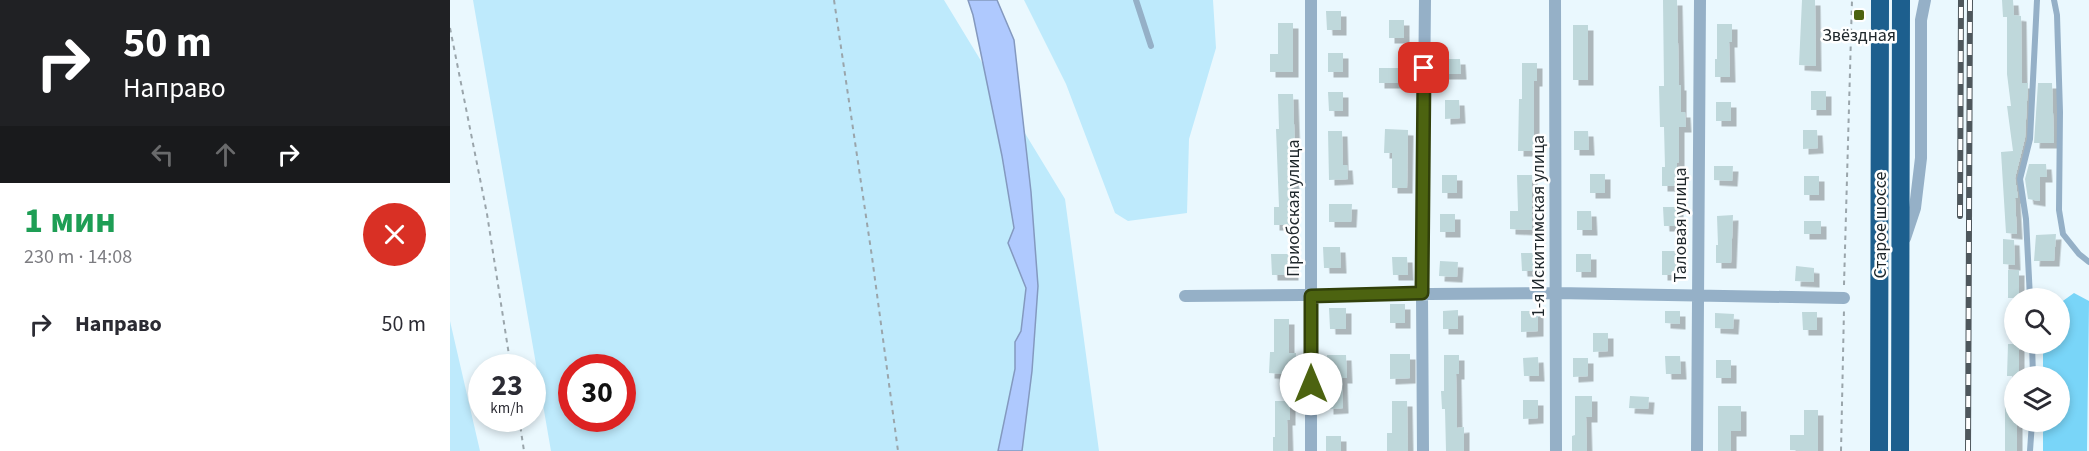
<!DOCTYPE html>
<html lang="ru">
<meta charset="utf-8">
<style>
:root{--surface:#fff;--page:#f2f2f3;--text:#2b2b33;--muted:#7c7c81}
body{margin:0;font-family:"Source Sans 3",sans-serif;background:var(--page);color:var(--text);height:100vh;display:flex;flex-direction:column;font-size:22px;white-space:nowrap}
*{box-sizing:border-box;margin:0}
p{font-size:20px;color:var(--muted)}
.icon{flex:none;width:33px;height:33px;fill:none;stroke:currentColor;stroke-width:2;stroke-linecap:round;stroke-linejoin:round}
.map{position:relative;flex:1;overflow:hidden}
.side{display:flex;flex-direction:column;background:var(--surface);width:450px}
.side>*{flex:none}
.hud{background:#202124;color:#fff;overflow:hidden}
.fabs{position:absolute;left:1554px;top:288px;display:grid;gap:12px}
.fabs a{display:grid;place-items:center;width:66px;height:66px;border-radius:50%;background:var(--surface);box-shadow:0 3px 9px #0003;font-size:30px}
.speed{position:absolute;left:18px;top:354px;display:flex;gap:12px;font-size:30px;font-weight:700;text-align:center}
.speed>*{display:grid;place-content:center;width:78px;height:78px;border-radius:50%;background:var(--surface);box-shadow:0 3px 9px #0003;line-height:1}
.speed small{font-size:15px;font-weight:400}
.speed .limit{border:9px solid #d22;background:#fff;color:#111}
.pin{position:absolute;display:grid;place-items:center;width:51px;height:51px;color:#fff;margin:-26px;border-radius:12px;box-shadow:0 3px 9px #0006}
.me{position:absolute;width:66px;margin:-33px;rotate:0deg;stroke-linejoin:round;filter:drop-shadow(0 0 4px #0008)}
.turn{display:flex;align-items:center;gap:21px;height:126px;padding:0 24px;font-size:27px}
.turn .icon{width:78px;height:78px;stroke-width:2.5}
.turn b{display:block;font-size:42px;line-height:51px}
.lanes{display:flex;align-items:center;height:57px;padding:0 24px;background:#0003;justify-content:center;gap:30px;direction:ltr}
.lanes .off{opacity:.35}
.round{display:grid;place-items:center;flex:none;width:63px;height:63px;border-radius:32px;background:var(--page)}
.summary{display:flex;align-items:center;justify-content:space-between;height:102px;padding:0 24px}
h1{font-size:36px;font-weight:700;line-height:45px;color:#1e9e55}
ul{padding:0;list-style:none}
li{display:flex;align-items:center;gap:18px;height:78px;padding:0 24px}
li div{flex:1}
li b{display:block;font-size:22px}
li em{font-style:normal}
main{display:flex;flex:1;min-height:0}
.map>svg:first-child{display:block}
.green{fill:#beeafc;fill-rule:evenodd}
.forest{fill:#79d5f8}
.water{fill:#afc9fe;stroke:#8499bf;stroke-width:1.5}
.building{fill:#bfd8db;filter:url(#shadow)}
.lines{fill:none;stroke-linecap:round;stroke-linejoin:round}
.path{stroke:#9aa5ab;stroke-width:2;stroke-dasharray:4.5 4.5;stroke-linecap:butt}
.lane{stroke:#95b0c7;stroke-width:6}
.street{stroke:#95b0c7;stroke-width:12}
.highway{stroke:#1d5f8e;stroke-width:18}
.rail-casing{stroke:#4e575c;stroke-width:6}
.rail{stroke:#fff;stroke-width:4;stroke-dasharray:11;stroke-linecap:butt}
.route-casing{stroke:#31400a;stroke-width:15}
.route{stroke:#4c6310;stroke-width:10}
.poi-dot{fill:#4c6310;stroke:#fff;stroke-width:2}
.labels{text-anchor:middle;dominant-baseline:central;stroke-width:5;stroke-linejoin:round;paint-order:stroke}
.poi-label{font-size:18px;fill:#20282c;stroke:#fff}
.street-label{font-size:18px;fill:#20282c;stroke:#fff}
</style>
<main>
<section class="side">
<div class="hud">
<div class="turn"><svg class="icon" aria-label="right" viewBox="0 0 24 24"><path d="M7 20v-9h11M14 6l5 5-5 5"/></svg><div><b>50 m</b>Направо</div></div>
<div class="lanes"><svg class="icon off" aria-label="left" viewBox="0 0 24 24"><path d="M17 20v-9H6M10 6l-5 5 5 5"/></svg><svg class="icon off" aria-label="ahead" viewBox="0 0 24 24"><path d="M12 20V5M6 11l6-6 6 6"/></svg><svg class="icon" aria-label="right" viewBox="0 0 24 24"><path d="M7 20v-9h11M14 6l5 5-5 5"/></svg></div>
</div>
<div class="summary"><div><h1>1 мин</h1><p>230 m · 14:08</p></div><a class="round" style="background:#d93025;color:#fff"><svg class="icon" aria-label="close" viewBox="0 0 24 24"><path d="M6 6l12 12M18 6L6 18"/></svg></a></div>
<ul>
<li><svg class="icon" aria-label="right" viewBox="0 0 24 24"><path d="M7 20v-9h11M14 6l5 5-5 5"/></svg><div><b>Направо</b></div><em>50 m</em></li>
</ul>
</section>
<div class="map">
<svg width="1639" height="451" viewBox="0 0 1639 451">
<defs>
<filter id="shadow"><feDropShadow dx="5.5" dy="5.5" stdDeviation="0" flood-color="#0004"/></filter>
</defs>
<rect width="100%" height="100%" fill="#eaf8fe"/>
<path class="green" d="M23,0H494L615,199L649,451H101ZM122,368H172V418H122Z
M574,0H763L766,48L739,139L737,213L678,221L665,213L616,84Z
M0,321L30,451H0Z"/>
<path class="forest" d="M1624,293L1639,301L1637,451H1593V422H1610V376H1593V344H1610V303Z"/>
<path class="water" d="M518,0H547L564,40L581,192L588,286L582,371L572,451H548L565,369V342L571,331L576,288L558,243L564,228L552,156L523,15Z"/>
<path class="building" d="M1213,0H1227L1229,85H1231V112H1235L1236,127H1229V162L1227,163V186H1212V167H1215L1214,127H1210L1209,86H1214Z
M1352,0H1365L1366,66L1349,65Z
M1552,0H1563L1564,15L1571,16L1572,83H1578L1575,138L1565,178L1568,198H1565L1567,234L1556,233L1551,152L1563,151L1557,106H1561L1557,74V17H1553Z
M876,11H891V30H877Z
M939,20H954V38H939Z
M828,23H843V72H820V54H828Z
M1267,24H1282V42H1279L1280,77H1265V59H1267Z
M1123,25H1138V80H1123Z
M878,53H893V72H878Z
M992,59H1010L1011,74H992Z
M1072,63H1087V81H1084V151H1068L1069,99H1072Z
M929,68H948V83H929Z
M1588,83H1602L1604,143H1584Z
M1361,91H1376V110H1361Z
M878,92H893V111H879Z
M828,94H843L845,153H843L844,188H839V225H824V207H829L826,129H829Z
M995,100H1009L1010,118L995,119Z
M1266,102H1281V121H1266Z
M935,129L958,130L957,188H942V153H934Z
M1353,130H1367L1368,148L1353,149Z
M878,131H892L893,165H897L898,179L879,180Z
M1124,131H1138L1139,150H1124Z
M1579,164H1596L1597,177H1590V201L1578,199L1575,179Z
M1264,166H1283L1282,181L1264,180Z
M1140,174H1155V193H1140Z
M992,175H1007V193H992Z
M1067,175H1082V230L1060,229V211H1068Z
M1354,176H1369V195H1354Z
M879,204H902L901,222H879Z
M1213,207H1228V226H1214Z
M1127,211H1141L1142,230H1127Z
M990,214H1005V232H990Z
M1283,215L1281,263H1266V245H1268L1267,216Z
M1354,221H1371V234H1354Z
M1606,234L1604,261H1584L1586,235Z
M1553,239L1564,240L1565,265L1553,264Z
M873,247H890L891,268H874Z
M1212,251H1231V275H1212Z
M1071,253H1086V271H1072Z
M821,254H843V275H822Z
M1126,254H1141V272H1126Z
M942,257H957L958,275H943Z
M990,261L1008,262L1007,277L989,276Z
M1346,266L1364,268V282L1345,281Z
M1558,270H1569V298H1558Z
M940,304H955V323H940Z
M879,308H896V329H880Z
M1008,310V329H993V311Z
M1071,311H1088V331L1071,332Z
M1215,311H1230V324L1215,323Z
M1352,312H1367V330H1353Z
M1265,313L1284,314L1283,329L1265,328Z
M824,319H839V353H846L845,375L819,373L820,352H824Z
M1143,333H1158V351L1143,352Z
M1558,344H1569V376H1557Z
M940,354H960V378L940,379Z
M877,355H896L897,378H892L893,408L878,409Z
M994,355H1009V374H1006L1007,428L1014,427V451H996L995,409H992L991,391H994Z
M1215,356H1230L1231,374H1216Z
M1088,357L1089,376H1074L1073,358Z
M1123,358H1138V376L1123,377Z
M1266,360H1281V378H1266Z
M1125,396H1142V417H1136L1137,451H1122V436L1125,435Z
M1180,396L1199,397L1198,409L1179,408Z
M1073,400H1088V418L1073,419Z
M825,401H840V420H837L838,451H823V437H825Z
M942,401H957L958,451H937V433H942Z
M1555,401H1564V422H1567V451H1555Z
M1268,406H1291V431H1281V451H1268Z
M1354,410H1368V451L1340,450V435H1354Z
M876,436H891V451H876Z"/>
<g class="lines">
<path class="path" d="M384,0L422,257L448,451
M0,28L37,214L61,368
M1394,285L1402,0
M69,418L74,451
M1391,451L1394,309"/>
<path class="lane" d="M686,0L701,46
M1604,0L1607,15L1610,112L1609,210L1613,234L1629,254L1639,262
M1580,298L1576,219L1570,179L1580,139L1587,0
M1582,344L1583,376
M1580,451L1582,422"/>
<path class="street" d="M861,0V451
M1105,0L1106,451
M1455,238L1465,208L1471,158V20L1475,0
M735,296L1106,293L1394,298
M973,451L972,293L975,0
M1247,451L1250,0"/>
<path class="highway" d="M1429,451L1430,0
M1450,451L1451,0"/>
<g class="rail-casing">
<path id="rail" d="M1510,216L1511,0
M1518,451L1520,0"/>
</g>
<use href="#rail" class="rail"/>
</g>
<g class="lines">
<g class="route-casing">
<path id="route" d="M861,384V296L972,293L974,68"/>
</g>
<use href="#route" class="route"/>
</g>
<rect class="poi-dot" x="1403" y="9" width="12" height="12" rx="3"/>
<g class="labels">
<g class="poi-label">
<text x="1409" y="35">Звёздная</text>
</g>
<g class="street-label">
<text transform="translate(843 208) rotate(-90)">Приобская улица</text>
<text transform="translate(1230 225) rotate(-90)">Таловая улица</text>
<text transform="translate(1430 225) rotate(-90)">Старое шоссе</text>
<text transform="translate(1088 226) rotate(-90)">1-я Искитимская улица</text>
</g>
</g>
</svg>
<div class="fabs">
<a><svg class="icon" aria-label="search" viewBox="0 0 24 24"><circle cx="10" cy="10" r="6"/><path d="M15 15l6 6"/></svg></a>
<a><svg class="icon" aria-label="layers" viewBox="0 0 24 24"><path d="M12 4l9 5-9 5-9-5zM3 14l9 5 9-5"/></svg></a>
</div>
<div class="speed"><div>23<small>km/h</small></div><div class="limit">30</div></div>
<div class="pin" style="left:974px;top:68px;background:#d93025"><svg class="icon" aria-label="arrive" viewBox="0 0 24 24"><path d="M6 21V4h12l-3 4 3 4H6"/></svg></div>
<svg class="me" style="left:861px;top:384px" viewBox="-20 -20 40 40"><circle r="19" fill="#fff"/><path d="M0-13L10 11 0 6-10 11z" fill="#4c6310"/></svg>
</div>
</main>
